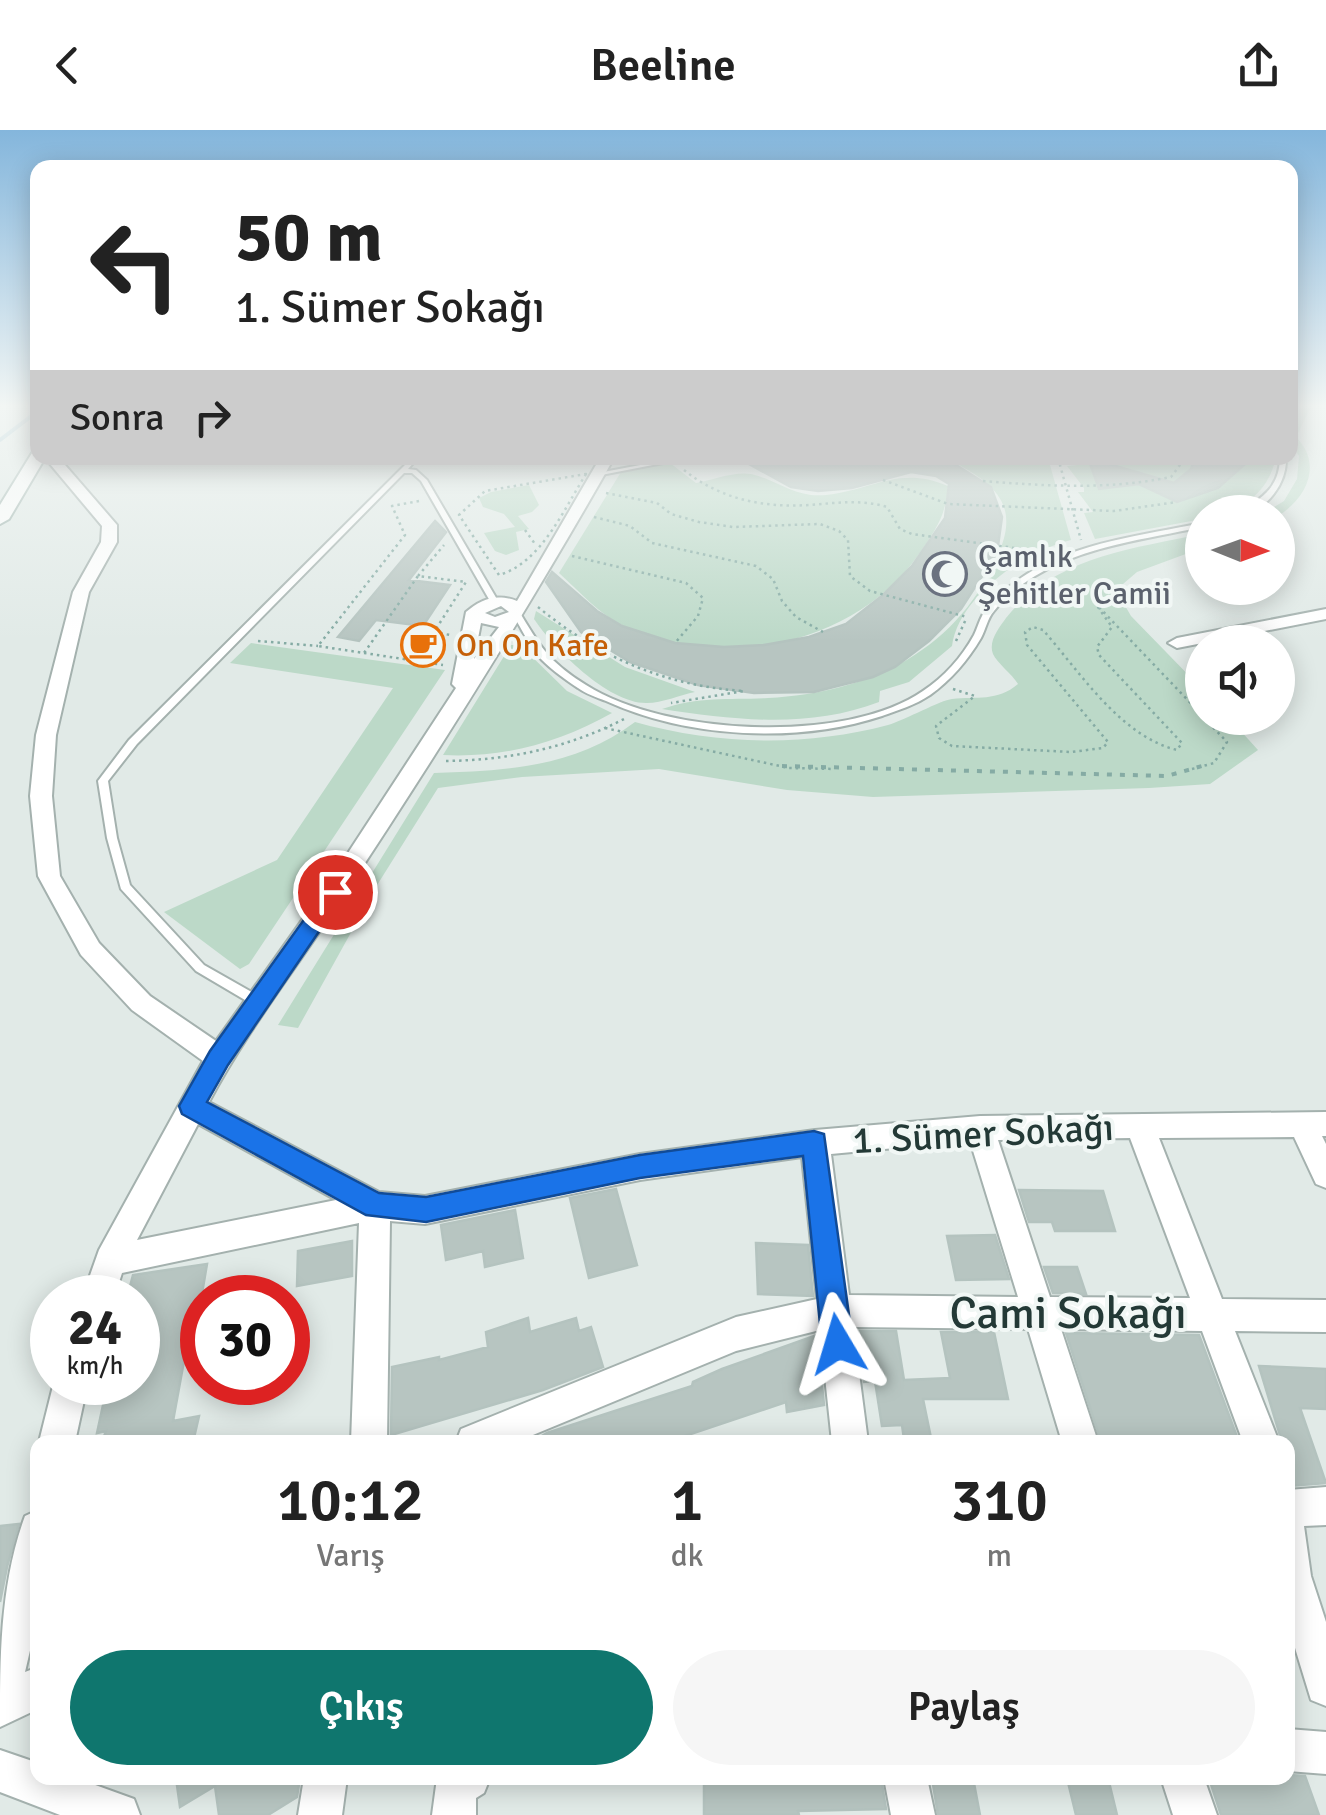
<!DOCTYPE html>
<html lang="tr">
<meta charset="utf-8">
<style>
:root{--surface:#fff;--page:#f6f6f6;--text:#222;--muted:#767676;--accent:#0f766e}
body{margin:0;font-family:Signika,sans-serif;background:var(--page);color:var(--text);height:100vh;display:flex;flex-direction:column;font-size:38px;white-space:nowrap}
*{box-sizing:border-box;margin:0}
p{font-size:32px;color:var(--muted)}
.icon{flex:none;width:55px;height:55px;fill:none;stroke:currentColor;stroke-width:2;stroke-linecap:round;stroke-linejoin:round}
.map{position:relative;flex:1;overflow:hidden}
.side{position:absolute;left:30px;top:1305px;width:1265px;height:350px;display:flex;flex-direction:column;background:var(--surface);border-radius:20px;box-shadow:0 5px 25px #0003}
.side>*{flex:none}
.banner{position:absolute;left:30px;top:30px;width:1268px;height:305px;border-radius:20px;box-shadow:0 5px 25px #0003;background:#fff;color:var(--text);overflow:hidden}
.needle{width:65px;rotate:91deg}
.controls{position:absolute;left:1185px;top:365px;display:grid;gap:20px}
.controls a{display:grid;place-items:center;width:110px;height:110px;border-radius:50%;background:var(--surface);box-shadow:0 5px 25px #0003;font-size:50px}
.speed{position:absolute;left:30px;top:1145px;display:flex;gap:20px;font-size:50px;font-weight:700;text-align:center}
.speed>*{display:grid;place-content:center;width:130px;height:130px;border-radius:50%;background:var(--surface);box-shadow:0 5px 25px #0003;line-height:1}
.speed small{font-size:25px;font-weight:400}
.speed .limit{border:15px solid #d22;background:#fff;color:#111}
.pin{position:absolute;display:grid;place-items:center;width:85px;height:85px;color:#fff;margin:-42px;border:5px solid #fff;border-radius:50%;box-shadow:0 2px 10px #0007}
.me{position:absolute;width:110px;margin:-55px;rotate:353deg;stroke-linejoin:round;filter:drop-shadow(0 0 8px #0008)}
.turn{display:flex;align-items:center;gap:35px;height:210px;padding:0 40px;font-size:45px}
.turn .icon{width:130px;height:130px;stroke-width:2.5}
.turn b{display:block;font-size:70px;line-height:85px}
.then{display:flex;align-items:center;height:95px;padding:0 40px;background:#0003;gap:20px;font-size:38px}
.eta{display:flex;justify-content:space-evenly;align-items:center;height:170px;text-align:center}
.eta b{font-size:60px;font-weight:600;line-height:70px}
.action{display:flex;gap:20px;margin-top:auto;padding:20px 40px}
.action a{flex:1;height:115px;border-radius:60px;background:var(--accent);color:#fff;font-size:40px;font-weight:600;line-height:115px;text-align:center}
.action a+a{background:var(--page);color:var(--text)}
header{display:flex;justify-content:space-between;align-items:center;height:130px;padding:0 40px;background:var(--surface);font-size:45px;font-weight:600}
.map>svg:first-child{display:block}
.green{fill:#bcd9c8}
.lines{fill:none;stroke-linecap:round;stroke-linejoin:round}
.stream{stroke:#8fb9ca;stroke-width:4}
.building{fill:#b7c5c1;stroke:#b4c3bf;stroke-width:2.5}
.service-casing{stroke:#a4b1ae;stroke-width:4}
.minor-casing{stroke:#a4b1ae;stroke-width:4}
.secondary-casing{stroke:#a1b5b0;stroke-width:4}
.path-far1{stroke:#85aba4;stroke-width:2.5;stroke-dasharray:2.5 4;stroke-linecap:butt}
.path{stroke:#85aba4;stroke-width:4;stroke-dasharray:5 8;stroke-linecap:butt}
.service{fill:#fff;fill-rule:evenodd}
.minor{fill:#fff;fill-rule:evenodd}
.secondary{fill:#fff;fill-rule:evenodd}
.route{fill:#1a73e8;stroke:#114b97;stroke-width:2.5}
.labels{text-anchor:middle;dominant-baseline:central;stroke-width:8;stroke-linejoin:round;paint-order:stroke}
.far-worship-label{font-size:32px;fill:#5b616d;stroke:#f1f7f5;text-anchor:start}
.far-food-label{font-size:32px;fill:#c56008;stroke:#f1f7f5;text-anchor:start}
.street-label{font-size:38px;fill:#233936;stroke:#f1f7f5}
.near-street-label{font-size:45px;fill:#233936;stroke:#f1f7f5}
</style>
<header><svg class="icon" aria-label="back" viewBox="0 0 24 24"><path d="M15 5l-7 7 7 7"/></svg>Beeline<svg class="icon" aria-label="share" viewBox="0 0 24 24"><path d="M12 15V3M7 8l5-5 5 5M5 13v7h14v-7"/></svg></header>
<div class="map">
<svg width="1326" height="1685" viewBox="0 0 1326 1685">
<rect width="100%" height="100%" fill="#e1eae7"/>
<path class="green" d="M1290,275H1312L1296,307C1323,334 1307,368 1278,386V382H1266L1284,371L1297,349L1299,326L1290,313Z
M947,328H1004L1050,335L1071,410C1025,421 959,466 952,516L909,552L880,561L879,572C808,599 735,590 662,579C699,566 731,570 768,568C870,563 960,520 1000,420C1021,368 986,350 947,328Z
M1072,328H1271L1275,332C1264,368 1240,382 1202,382V389L1095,409L1084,383L1093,382L1078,362H1084V358L1067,336L1077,335Z
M670,333L696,353C712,350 735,341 751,344C778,350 795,368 826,365C873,360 899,335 948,356C946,386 935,401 919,424C856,515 723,542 624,496C600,485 579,461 559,443L621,342Z
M529,355L539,375L532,382L518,386L529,399L516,402L519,420L506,425L495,421L484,403L515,397L504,384L483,377L479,368L491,362Z
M1202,404V418L1137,442L1116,460L1131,486L1202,559V588H1229L1258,620L1210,654L1149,658L873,667L787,660L659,639L522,647L438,658L379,752L298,898L278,895L434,643C506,641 576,637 635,592C717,615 805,617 888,595C905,590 941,570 952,569C977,566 997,572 1018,554C1012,544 997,533 993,524C988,511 999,498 1006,488C1055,427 1130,419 1202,404Z
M536,481L625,537L695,562C680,565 662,573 647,573C609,574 554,519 534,489Z
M251,513L445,540L249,834L240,839L164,782L277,730L393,558L230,533Z
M511,515H520L567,561L612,583C559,613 504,628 443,625Z"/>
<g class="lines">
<path class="stream" d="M0,310L38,281"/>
</g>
<path class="building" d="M738,328H945L991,357L1002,387L997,423L961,479L929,511L895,537L873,547L814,562L754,563L698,555L630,532L581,502L546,452L552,442L597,481L622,496L675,513L724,517L764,515L809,507L846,494L883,465L912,436L945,388L949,354L936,346L911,342L852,358L818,361L791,357Z
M1088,328L1174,353L1191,339L1195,328H1252L1218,358L1177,372L1139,354L1099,359Z
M435,391L446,402L409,450L450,455L423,496L376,490L359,511L338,507Z
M616,1059L637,1135L589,1148L570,1068Z
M1019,1060L1103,1061L1115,1101H1055L1052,1092H1029Z
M515,1080L523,1128L485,1137L483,1121L446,1130L441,1095Z
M995,1105L1009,1149L956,1150L947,1106Z
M352,1111V1146L297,1156L298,1121Z
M756,1113L808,1115L813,1166L758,1164Z
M207,1134L198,1187H192L173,1291L199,1286L193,1312H102L106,1301L97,1303L108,1252H138V1168H127L133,1145Z
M1044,1137H1077L1086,1164L1053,1163Z
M528,1188L530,1202L576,1188L579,1201L591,1197L603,1237L543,1260L391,1305L392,1237L439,1227V1230L488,1217L486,1202Z
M857,1201H896L904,1250L950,1248L941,1202H994L1008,1269H923L931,1308L904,1309L902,1295L882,1296L875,1251L864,1252Z
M1066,1203L1199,1205L1239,1312H1101Z
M817,1205L824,1275L787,1282L786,1272L667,1312H532L547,1303L692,1256L693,1252L722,1239Z
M1259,1236L1326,1239V1279L1300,1278L1326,1353L1290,1356L1288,1312H1282Z
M19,1394L7,1437L0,1472V1396Z
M1288,1645L1305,1646L1319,1685H1221L1209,1648Z
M176,1648H300L297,1667L268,1685H219L215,1656L180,1677Z
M704,1648H881L886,1679L798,1681L799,1685H704Z
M932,1648H973L980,1685H938Z
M1067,1648H1108L1117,1685H1076Z"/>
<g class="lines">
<g class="service-casing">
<path id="service" d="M412,328H418L408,339L416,340L427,350L498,471L497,473L490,471L421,351L412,343H404L137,614L108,651L117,708L130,755L204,835L262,868L263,872L262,876L257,877L196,841L121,759L107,708L98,651L129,610Z
M677,328H689L596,346L593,344Z
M1280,328H1286C1287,352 1268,381 1242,382C1262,366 1279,359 1280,328Z
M1202,393V397C1147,409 1084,416 1035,446C1020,455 1005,467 994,481C987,489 986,499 981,508C968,530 951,550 930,565C915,575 899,580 882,586C797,614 687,608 606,571C596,567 586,564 578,558C566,550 552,540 542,530C530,518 522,499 513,485L520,483C528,496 536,510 545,521C555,534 573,547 586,555C664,605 845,615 923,561C944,547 962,527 974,505C977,499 979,491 983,484C992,468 1012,454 1027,444C1078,412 1144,405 1202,393Z"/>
</g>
<g class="minor-casing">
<path id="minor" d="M45,328H59L117,395V412L89,462L56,605L52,666L60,746L99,813L150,866L216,911L327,755L456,558L452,554L466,482C481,469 496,463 517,471L600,328H614C529,478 437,624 342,768C298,836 247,900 209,972L379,1062L425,1066L640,1024L815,1000L980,986L1326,982V1006H1322L1326,1014V1058L1316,1054L1294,1007L1159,1008L1222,1169L1326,1170V1202L1235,1201L1279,1312H1243L1202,1201L1061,1199L1098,1312H1062L1028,1199L853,1197L868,1312H832L820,1200L736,1221L516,1312H456L461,1299L736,1187L817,1169L802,1027L640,1050L425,1094L390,1091L387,1312H351L359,1093L122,1143L114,1168H82L99,1120L203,931L132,880L81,825L38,746L30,666L36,605L73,462L101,412L102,396ZM501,476L509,482L495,487L485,483ZM481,493L499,497L474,529ZM198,994L336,1070L137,1110ZM1130,1008L1190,1168L1050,1167L998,1010ZM970,1011L1018,1167L849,1165L831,1024Z
M1326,479V489L1177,518L1168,513L1177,508Z
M54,1252H88L75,1312H39Z
M1326,1357V1395L1304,1396L1311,1446L1326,1492V1576L1311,1570L1288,1495V1360Z
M38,1380V1486L25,1542L38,1537V1579L0,1597C0,1525 0,1454 25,1386Z
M1288,1599L1326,1602V1644L1288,1641Z
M0,1620L38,1633V1648H76L134,1669L140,1685H60L0,1662Z
M304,1648H347L342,1685H298Z
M437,1648H490L484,1663L476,1668V1685H432Z
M884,1648H927L935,1685H891Z
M1161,1648H1204L1217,1685H1173Z"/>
</g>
<g class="secondary-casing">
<path id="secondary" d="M38,321V328H45L9,389L0,394V375L32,323Z"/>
</g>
<path class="path-far1" d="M1011,328L1060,334L1104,328
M1058,328L1081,410
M684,340C720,369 763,378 809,375C836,373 861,369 887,377L900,399L912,404L1044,422
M586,344C564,379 541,433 499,445L459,385L485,361Z
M883,350L948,374L1114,381L1177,372
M983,351C1047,356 1107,360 1171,347L1185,328
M606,363L657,373L671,384L699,392L733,397L820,394L839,401L848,410L850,446L870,461L967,487
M419,371L392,376L405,405L318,516L364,523L418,446L466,452L434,502L450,505
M594,387L630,396L652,413L756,436L773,449L782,471L796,487L823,502
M525,400L535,414
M572,426L686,453L703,468L698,486L675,513
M418,446L444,415
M538,477C599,527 665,556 744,561L671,573
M258,511L318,516
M956,511L966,489
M364,523L443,535
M953,559L975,566L936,596L939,608L952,616L1071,622L1103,618L1108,612L1027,515L1025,502L1033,497L1043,500C1080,542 1120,606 1177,620L1182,613L1099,525L1097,517L1112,497L1095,473L1202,585
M605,598L789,638L834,639
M446,631C510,630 567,618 624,589
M1192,639L1214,633L1227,612L1204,588"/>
<path class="path" d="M782,636L1167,646L1202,636"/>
<use href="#service" class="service"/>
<use href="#minor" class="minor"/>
<use href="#secondary" class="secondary"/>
</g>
<linearGradient id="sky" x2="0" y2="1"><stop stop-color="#84b6dc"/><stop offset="0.54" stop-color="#f2f6f4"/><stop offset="1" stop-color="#f2f6f4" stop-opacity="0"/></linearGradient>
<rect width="1326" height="511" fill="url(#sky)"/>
<path class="route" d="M335,754L346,762L228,935L207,972L379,1063L426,1067L640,1025L814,1001L824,1004L853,1214L848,1224L838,1229L827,1224L822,1214L803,1026L640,1048L426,1092L366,1085L182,984L179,976L210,921L328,756Z"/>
<defs>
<g id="mosque-ring" transform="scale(2.25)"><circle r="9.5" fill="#f1f7f5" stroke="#6b7280" stroke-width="1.5"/><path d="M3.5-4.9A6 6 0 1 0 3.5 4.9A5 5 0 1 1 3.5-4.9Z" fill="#6b7280"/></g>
<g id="cafe-ring" transform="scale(2.25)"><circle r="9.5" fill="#f1f7f5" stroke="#e8710a" stroke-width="1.5"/><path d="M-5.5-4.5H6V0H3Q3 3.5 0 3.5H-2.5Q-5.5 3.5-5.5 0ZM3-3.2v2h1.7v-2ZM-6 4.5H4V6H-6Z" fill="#e8710a"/></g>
</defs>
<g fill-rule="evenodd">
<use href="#mosque-ring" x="945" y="444"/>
<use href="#cafe-ring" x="423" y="515"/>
</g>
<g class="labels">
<g class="far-worship-label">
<text x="978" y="426">Çamlık<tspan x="978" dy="37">Şehitler Camii</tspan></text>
</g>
<g class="far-food-label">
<text x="456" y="515">On On Kafe</text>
</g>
<g class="street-label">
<text transform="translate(983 1004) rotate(-3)">1. Sümer Sokağı</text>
</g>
<g class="near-street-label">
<text x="1068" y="1183">Cami Sokağı</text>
</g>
</g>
</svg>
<div class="controls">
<a><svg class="needle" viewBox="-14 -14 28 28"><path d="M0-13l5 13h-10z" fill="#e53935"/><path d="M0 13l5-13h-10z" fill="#767676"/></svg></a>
<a><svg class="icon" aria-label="sound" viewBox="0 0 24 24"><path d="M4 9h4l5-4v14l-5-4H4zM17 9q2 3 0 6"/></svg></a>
</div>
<div class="speed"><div>24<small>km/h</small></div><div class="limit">30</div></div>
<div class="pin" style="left:335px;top:762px;background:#d93025"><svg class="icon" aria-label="arrive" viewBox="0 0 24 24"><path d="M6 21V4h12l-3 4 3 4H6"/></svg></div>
<svg class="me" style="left:838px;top:1214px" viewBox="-20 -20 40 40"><path d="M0-17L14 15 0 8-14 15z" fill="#1a73e8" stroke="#fff" stroke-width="4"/></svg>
<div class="banner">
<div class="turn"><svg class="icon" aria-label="left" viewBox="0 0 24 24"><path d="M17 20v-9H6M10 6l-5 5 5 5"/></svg><div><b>50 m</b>1. Sümer Sokağı</div></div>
<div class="then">Sonra<svg class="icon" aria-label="right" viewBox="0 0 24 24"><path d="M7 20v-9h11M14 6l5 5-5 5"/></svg></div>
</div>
<section class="side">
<div class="eta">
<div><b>10:12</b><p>Varış</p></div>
<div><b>1</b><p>dk</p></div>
<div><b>310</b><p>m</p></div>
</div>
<div class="action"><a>Çıkış</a><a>Paylaş</a></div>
</section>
</div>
